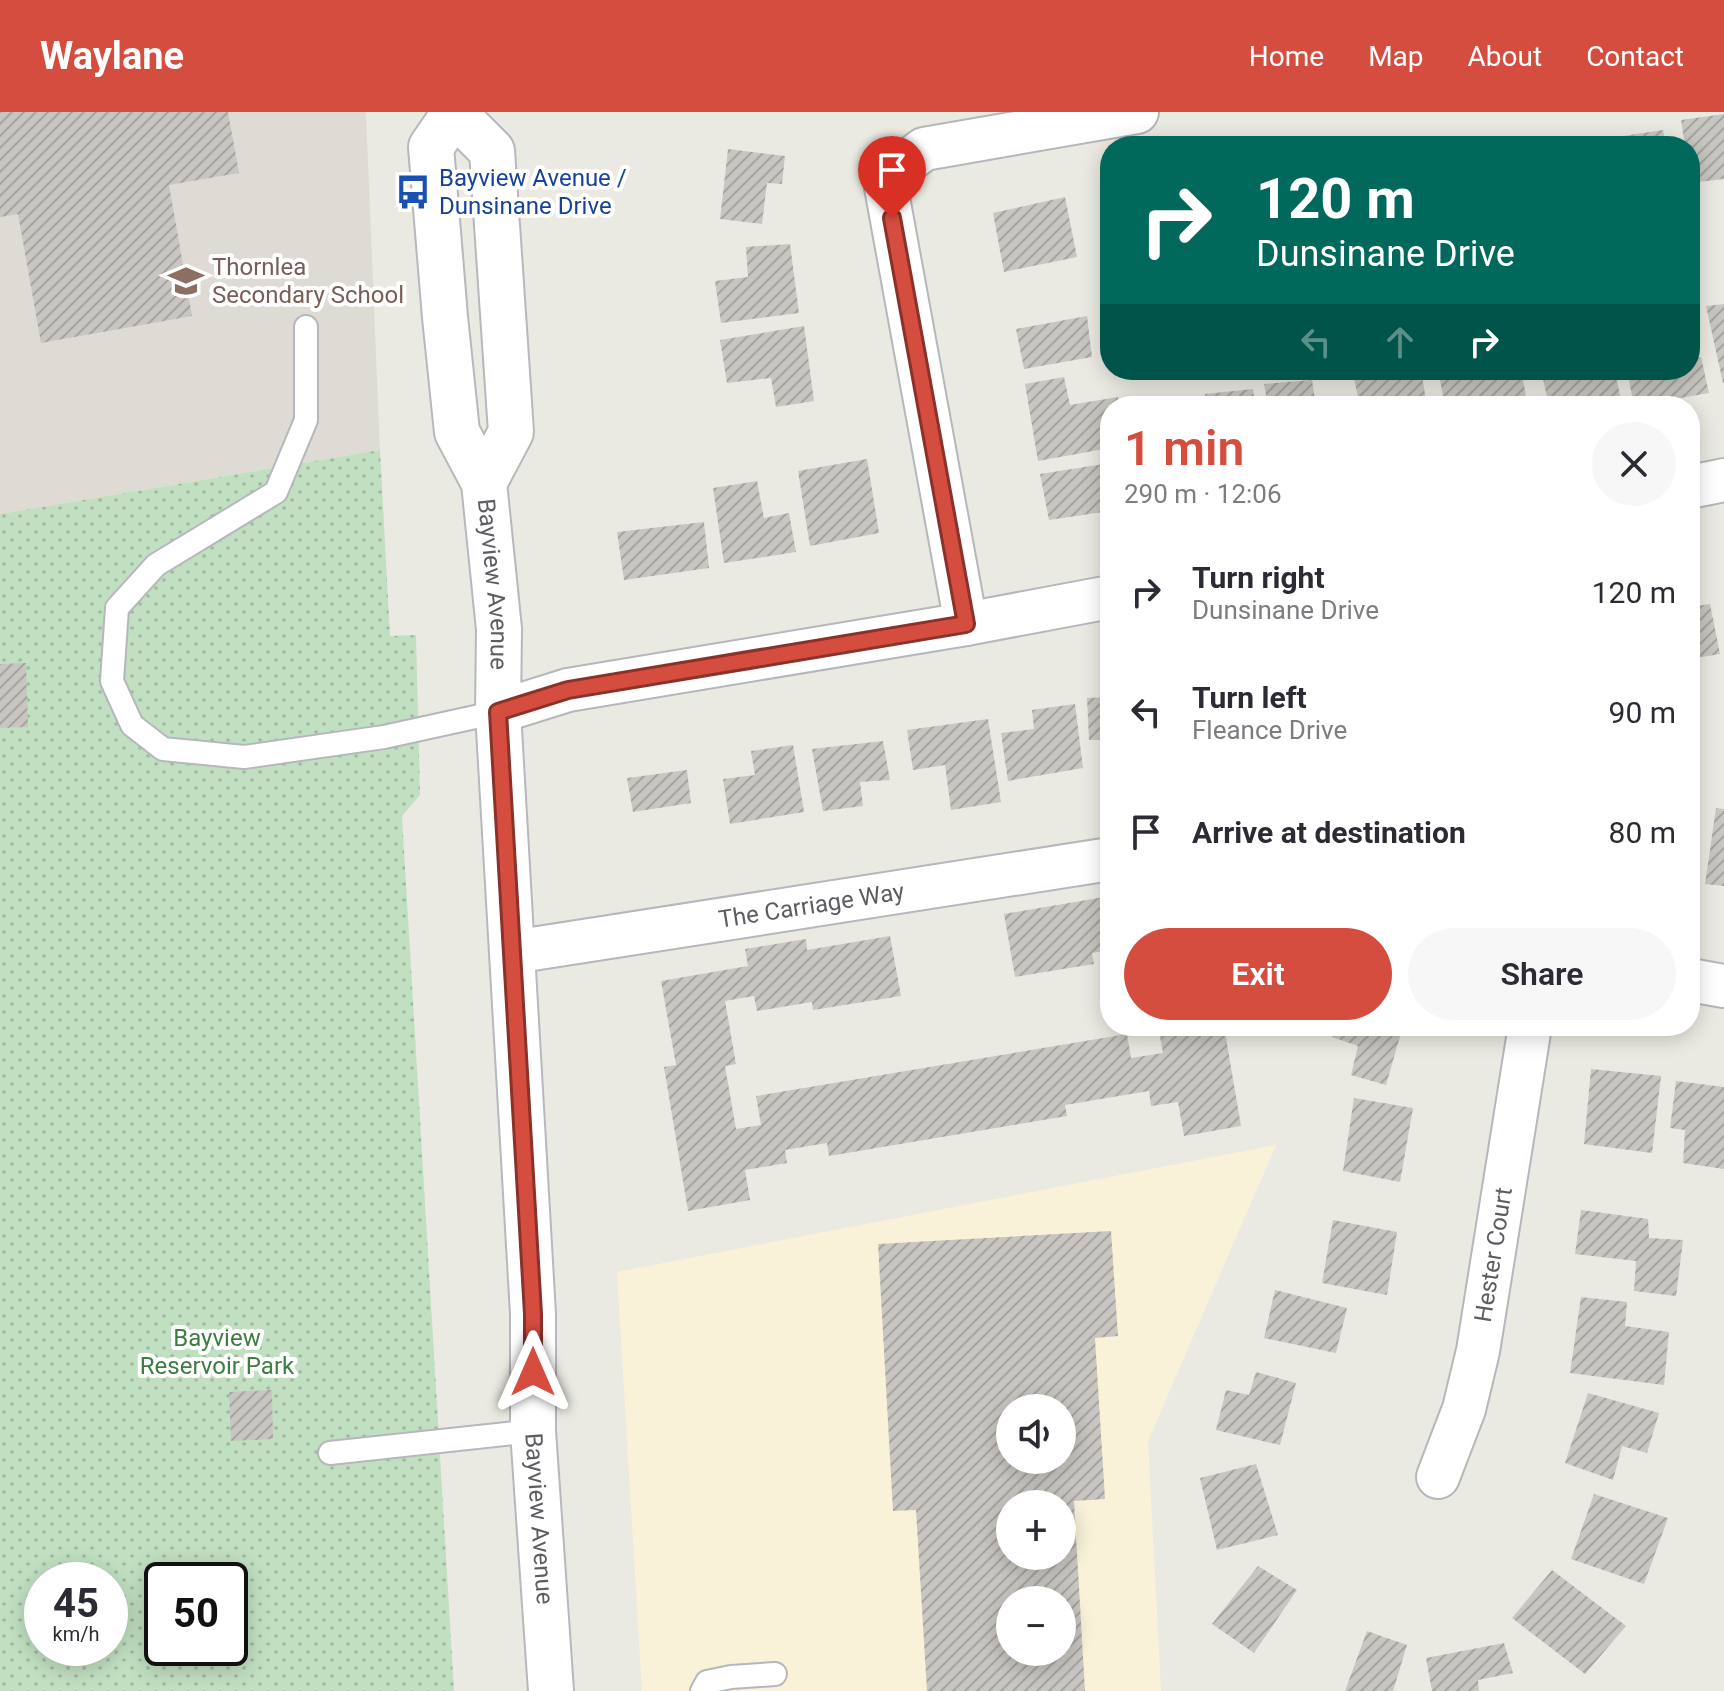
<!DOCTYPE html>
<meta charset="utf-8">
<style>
:root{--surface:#fff;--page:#f7f7f7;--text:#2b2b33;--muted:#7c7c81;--accent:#d44d3f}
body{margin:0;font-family:Roboto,sans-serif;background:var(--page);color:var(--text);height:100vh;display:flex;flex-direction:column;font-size:30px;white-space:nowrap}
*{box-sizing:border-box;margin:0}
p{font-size:26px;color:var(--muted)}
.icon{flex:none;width:44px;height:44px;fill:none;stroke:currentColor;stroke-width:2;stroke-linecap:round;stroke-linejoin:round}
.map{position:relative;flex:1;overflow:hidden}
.panel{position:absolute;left:1100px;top:284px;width:600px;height:640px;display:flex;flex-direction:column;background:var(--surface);border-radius:32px;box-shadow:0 4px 20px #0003}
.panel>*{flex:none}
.banner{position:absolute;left:1100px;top:24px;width:600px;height:244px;border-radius:32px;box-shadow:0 4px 20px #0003;background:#00695c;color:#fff;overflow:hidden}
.controls{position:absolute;left:996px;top:1282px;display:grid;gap:16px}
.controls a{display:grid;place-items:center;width:80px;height:80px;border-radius:50%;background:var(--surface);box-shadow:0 4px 20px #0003;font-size:40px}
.speed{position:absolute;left:24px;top:1450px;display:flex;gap:16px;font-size:40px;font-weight:700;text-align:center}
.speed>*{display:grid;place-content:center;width:104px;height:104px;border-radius:50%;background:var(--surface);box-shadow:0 4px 20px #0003;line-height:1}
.speed small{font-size:20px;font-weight:400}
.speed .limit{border:4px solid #111;border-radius:12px;background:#fff;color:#111}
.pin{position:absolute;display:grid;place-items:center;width:68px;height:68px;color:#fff;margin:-82px -34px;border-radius:50% 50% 50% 0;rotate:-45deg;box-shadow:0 0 8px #0007}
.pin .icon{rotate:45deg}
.me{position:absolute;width:88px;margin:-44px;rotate:0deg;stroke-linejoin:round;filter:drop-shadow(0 0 6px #0008)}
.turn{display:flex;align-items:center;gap:28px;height:168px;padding:0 24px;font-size:36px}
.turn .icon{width:104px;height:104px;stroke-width:2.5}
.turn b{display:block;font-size:56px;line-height:68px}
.lanes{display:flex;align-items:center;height:76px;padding:0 24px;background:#0003;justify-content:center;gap:40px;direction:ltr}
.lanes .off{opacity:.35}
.round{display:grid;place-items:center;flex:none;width:84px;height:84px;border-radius:42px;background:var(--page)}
.summary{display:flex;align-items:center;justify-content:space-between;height:136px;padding:0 24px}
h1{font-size:48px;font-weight:600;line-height:60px;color:var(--accent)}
.cta{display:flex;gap:16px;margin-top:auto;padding:16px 24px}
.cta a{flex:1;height:92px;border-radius:48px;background:var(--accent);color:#fff;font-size:32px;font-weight:600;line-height:92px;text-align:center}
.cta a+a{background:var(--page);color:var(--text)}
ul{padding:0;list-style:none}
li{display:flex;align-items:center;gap:24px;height:120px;padding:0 24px}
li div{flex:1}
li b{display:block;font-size:30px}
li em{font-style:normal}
header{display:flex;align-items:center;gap:48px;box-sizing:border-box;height:112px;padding:0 40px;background:var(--accent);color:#fff}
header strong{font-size:38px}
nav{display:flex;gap:44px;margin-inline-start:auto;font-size:28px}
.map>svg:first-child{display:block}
.commercial{fill:#f9f2d9;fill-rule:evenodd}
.education{fill:#dedbd4}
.park{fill:url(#park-dots);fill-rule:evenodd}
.building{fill:url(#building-hatch);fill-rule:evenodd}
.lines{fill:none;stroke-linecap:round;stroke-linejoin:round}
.lane-casing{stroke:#b5b7bb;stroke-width:26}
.street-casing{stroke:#b5b7bb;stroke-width:46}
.secondary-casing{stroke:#b6b8bd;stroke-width:48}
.lane{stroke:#fff;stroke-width:22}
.street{stroke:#fff;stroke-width:42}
.secondary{stroke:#fff;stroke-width:44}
.route-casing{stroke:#8a3229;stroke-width:20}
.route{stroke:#d44d3f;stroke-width:14}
.labels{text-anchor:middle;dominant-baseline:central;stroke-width:8;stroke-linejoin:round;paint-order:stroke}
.transit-label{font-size:24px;fill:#164399;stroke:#fff;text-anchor:start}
.education-label{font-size:24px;fill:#785e54;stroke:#fff;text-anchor:start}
.street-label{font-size:24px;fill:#5b5d61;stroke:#fff}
.park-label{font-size:24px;fill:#3e7d41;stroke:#fff}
</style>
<header>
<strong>Waylane</strong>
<nav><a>Home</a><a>Map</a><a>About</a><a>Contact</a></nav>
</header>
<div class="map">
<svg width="1724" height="1579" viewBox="0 0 1724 1579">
<defs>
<pattern id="park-dots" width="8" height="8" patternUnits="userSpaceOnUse" patternTransform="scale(2)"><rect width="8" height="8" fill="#c1e0c2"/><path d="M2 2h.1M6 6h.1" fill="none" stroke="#a0b9a1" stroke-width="1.8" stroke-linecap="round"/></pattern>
<pattern id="building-hatch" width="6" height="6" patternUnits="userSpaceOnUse" patternTransform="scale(2)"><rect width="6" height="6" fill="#c9c6c1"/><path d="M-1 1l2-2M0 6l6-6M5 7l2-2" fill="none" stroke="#a6a4a0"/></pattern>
</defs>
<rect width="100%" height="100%" fill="#ebeae2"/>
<path class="commercial" d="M1276,1033L1148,1329L1161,1579H642L617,1160ZM1010,1296H1062V1348H1010ZM1010,1392H1062V1444H1010ZM1010,1488H1062V1540H1010Z"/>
<path class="education" d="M0,0H366L380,338L0,402Z"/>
<path class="park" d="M380,338L390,524L416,523L420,683L402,704L454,1579H0V402ZM42,1468H110V1536H42ZM162,1468H230V1536H162Z"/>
<path class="building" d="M0,0H228L239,61L169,73L192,204L41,231L18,102L0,105Z
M1724,2V67L1690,71V34H1685L1681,8Z
M1663,18L1666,34H1598L1597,28Z
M728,37L785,44L782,72L767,71L762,112L720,107Z
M1065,85L1077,145L1004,160L993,101Z
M790,132L799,201L721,211L715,169L748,165L746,135Z
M1724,192V271H1723L1706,194Z
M1087,204L1092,245L1024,257L1016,217Z
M804,214L814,289L776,295L771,266L727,271L720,228Z
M1701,245L1709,281L1634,294L1627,258H1690V246Z
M1381,258H1421L1427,294H1360L1353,262Z
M1438,258H1521L1528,294H1445Z
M1541,258H1615L1622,294H1549Z
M1064,265L1070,293L1118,285L1119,294H1110V336L1038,349L1025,272Z
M1312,268L1316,294H1268L1264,272Z
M1253,277L1255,294H1207L1205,282Z
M867,347L879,421L810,434L798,359Z
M1110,351V399L1049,408L1040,362Z
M757,369L764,406L789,401L796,440L724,451L713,376Z
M704,410L709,456L624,468L617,420Z
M1710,492L1720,542L1690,547V495Z
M26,551L28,615L0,616V552Z
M1110,585V628H1089L1087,586Z
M1075,592L1083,656L1008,669L1001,621L1034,617L1032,598Z
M988,607L1001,690L951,698L945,653L913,658L907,618Z
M883,629L890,668L860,670L863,694L823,699L812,637Z
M793,633L804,700L730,712L723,667L755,663L751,639Z
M687,658L691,691L633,700L627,666Z
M1716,696L1724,697V774L1705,772Z
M1110,784V838L1092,841L1094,852L1015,865L1004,802Z
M890,824L901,884L813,898L812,890L757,899L754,884L725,889L736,952L725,954L736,1017L761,1013L756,984L1127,922L1131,946L1163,941L1158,914H1224L1241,1014L1184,1024L1178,990L1151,994L1149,979L1065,993L1067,1004L829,1044L827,1031L785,1038L787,1051L745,1058L750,1088L688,1099L664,955L676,953L661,869L748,854L745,837L806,827L807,838Z
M1336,914H1403L1386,973L1351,963L1358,934L1332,925Z
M1591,957L1661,964L1652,1041L1584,1032Z
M1676,969L1724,975V1057L1683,1051L1685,1018L1670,1016Z
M1354,986L1413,996L1400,1070L1343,1059Z
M1581,1098L1648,1107L1649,1126L1683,1128L1676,1184L1634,1179L1636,1149L1575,1142Z
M1333,1108L1397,1120L1387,1183L1322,1171Z
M1111,1119L1118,1224L1095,1226L1105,1387L1074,1389L1085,1579H927L916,1398L893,1399L878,1132ZM1010,1296H1062V1348H1010ZM1010,1392H1062V1444H1010ZM1010,1488H1062V1540H1010Z
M1275,1178L1347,1196L1336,1241L1264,1226Z
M1581,1185L1627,1190L1625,1214L1669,1220L1664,1273L1570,1261Z
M1256,1260L1296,1271L1280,1333L1216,1318L1226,1278L1249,1283Z
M272,1278L273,1327L231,1329L229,1280Z
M1588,1281L1659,1301L1647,1341L1622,1334L1613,1368L1565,1351Z
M1256,1352L1278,1423L1217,1438L1200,1366Z
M1594,1382L1668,1406L1644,1472L1571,1447Z
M1258,1454L1297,1478L1254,1541L1212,1512Z
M1552,1458L1626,1514L1585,1562L1512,1506Z
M1367,1519L1407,1533L1393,1579H1345Z
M1504,1531L1513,1561L1478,1568L1479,1579H1432L1426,1546Z"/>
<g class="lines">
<g class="lane-casing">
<path id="lane" d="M306,215V308L276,380L156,453L117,496L112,569L132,613L163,637L244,645L384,625L498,600
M330,1341L533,1319
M702,1579L707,1570L731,1565L775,1562"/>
</g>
<g class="street-casing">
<g id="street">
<path d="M1690,375L1724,368"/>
<path d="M966,512L886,75L900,55L924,37L1137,0"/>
<path d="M498,600L568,578L966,512L1110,485"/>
<path id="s1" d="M513,840L1110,747"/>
<path d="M1690,868L1724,874"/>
<path id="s2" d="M1438,1365L1464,1297L1478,1239L1530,914"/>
</g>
</g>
<g class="secondary-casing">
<g id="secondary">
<path id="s3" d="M455,0L431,35L445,205L457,320L484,371L499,517L498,600L533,1202V1319L551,1579"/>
<path d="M455,2L492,39L511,320L484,371"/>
</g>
</g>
<use href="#lane" class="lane"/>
<use href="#street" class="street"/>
<use href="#secondary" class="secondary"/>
</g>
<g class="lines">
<g class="route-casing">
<path id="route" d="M533,1260V1202L498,600L568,578L966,512L892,106"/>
</g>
<use href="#route" class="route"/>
</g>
<defs>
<g id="bus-bare" transform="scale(2.76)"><path d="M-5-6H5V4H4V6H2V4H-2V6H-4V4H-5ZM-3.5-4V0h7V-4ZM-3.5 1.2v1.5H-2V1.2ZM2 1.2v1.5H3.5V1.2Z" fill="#1a4fb4" stroke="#fff" stroke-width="2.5" paint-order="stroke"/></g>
<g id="school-bare" transform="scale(2.76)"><path d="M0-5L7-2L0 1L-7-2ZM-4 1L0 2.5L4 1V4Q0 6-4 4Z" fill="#8d6e63" stroke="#fff" stroke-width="2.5" paint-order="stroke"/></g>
</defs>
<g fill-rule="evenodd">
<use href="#bus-bare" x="413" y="80"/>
<use href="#school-bare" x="186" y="169"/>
</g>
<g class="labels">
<g class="transit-label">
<text x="439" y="66">Bayview Avenue /<tspan x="439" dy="28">Dunsinane Drive</tspan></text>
</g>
<g class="education-label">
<text x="212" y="155">Thornlea<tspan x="212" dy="28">Secondary School</tspan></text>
</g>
<g class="street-label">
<text stroke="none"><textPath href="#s3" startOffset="488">Bayview Avenue</textPath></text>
<text stroke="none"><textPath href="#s1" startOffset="302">The Carriage Way</textPath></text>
<text stroke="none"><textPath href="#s2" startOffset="230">Hester Court</textPath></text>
<text stroke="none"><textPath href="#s3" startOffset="1424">Bayview Avenue</textPath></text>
</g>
<g class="park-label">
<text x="217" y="1226">Bayview<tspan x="217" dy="28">Reservoir Park</tspan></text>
</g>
</g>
</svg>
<div class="controls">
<a><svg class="icon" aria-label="sound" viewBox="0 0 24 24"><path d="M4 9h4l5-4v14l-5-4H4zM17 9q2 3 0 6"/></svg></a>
<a>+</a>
<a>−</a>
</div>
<div class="speed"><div>45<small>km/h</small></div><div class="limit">50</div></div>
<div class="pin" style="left:892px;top:106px;background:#d93025"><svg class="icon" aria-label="arrive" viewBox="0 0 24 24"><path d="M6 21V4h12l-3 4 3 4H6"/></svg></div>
<svg class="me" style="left:533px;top:1260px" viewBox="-20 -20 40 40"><path d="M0-17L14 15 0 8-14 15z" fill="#d44d3f" stroke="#fff" stroke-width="4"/></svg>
<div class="banner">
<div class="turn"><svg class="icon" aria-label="right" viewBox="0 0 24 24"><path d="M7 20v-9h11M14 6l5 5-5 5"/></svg><div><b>120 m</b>Dunsinane Drive</div></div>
<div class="lanes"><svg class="icon off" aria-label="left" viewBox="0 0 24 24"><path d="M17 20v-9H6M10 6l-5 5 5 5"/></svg><svg class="icon off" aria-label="ahead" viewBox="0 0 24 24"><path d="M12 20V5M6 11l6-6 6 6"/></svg><svg class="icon" aria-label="right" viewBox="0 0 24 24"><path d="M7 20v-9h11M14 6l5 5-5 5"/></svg></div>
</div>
<section class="panel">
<div class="summary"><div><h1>1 min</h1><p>290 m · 12:06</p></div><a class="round"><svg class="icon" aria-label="close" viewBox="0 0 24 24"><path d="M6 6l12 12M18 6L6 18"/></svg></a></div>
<ul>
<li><svg class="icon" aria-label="right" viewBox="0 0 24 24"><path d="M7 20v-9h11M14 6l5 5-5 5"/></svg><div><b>Turn right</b><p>Dunsinane Drive</p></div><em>120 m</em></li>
<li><svg class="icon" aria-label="left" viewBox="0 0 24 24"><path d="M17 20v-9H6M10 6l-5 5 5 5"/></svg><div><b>Turn left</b><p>Fleance Drive</p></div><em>90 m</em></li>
<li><svg class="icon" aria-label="arrive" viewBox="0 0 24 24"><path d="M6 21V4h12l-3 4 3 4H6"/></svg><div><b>Arrive at destination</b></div><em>80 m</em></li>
</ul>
<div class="cta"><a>Exit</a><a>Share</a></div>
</section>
</div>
